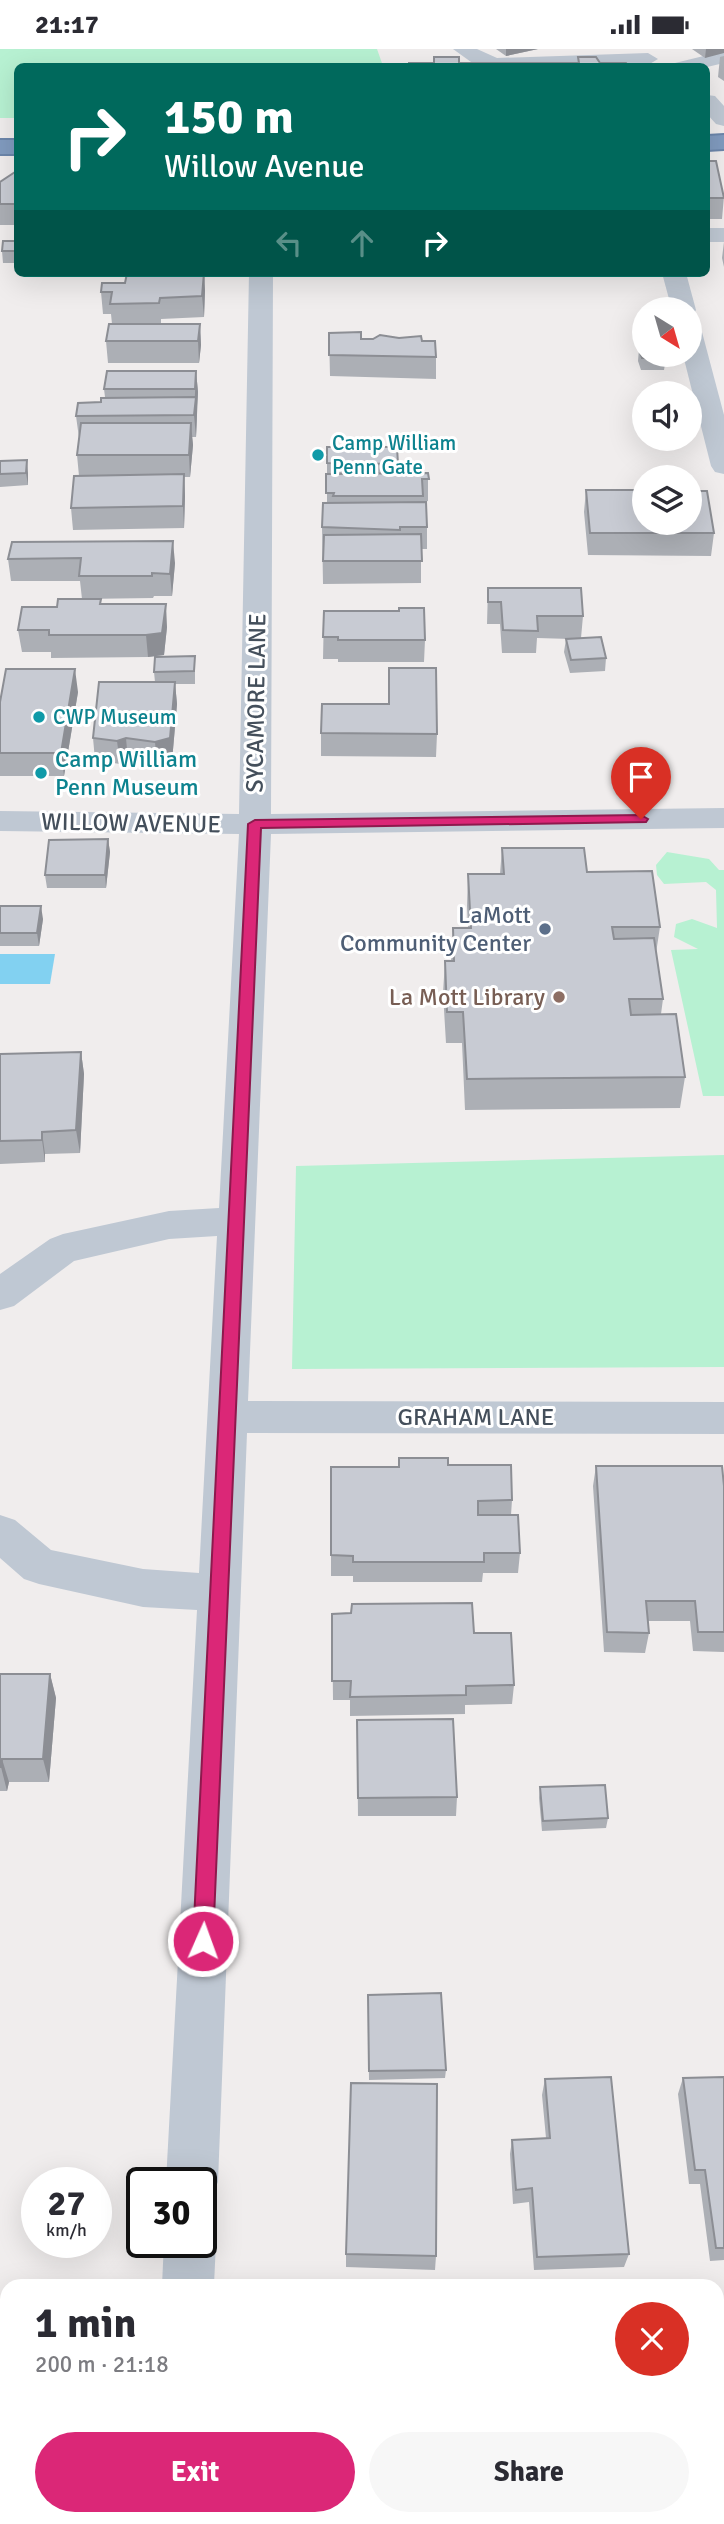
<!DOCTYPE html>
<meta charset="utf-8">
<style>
:root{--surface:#fff;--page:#f7f7f7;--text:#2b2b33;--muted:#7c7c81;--accent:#db2777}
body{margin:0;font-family:Signika,sans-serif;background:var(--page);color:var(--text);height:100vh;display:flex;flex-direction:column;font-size:26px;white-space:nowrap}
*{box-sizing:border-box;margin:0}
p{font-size:23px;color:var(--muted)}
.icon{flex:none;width:38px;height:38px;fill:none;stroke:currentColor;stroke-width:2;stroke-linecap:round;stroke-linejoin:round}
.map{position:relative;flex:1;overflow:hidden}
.side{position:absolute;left:0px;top:2230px;width:724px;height:247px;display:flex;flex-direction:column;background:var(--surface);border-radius:21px 21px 0 0;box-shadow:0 7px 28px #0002}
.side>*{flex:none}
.guide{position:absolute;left:14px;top:14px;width:696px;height:214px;border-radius:10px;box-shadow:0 7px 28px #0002;background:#00695c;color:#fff;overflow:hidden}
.needle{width:46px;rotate:143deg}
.buttons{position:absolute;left:632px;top:248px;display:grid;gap:14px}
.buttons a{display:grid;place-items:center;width:70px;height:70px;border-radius:50%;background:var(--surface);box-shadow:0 7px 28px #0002;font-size:35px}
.speed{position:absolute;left:21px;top:2118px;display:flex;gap:14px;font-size:35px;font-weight:700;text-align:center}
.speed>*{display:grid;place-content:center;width:91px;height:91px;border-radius:50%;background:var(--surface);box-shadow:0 7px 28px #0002;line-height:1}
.speed small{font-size:18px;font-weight:400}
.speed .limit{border:4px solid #111;border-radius:10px;background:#fff;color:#111}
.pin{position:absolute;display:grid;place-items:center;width:60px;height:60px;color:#fff;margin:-72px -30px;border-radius:50% 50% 50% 0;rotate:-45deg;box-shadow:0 0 7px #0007}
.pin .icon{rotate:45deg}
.me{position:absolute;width:77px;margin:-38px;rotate:2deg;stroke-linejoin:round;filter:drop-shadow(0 0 5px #0008)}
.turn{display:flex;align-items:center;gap:24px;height:147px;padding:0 35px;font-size:32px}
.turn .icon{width:91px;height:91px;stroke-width:2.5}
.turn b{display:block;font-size:49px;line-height:60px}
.lanes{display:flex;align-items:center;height:66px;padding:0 35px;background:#0003;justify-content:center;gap:35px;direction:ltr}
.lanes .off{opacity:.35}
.round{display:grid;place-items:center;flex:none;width:74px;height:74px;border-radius:37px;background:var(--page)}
.headline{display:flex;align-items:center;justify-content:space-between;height:119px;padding:0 35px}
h1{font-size:42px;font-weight:700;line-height:52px}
.cta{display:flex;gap:14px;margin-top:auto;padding:14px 35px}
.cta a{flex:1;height:80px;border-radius:42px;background:var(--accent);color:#fff;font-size:28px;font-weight:700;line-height:80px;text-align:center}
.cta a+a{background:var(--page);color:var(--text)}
.status{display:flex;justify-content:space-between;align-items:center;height:49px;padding:0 35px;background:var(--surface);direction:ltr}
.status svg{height:19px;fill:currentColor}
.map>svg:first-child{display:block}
.green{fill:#b7f1d2}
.water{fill:#82d1f1}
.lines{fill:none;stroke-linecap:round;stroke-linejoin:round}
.highway-casing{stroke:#6c86ab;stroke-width:4}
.minor{fill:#bfc8d3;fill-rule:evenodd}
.highway{fill:#819bbf;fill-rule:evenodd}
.wall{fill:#acafb5}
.shaded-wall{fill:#8c8e94}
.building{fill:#c8cbd3;stroke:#8c8e94;stroke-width:2}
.route{fill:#db2777;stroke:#8e194d;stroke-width:2}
.culture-dot{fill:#0f9aa8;stroke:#fff;stroke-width:2.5}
.service-dot{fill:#5c6f8a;stroke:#fff;stroke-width:2.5}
.education-dot{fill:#8d6e63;stroke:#fff;stroke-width:2.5}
.labels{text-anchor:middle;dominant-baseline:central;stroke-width:6;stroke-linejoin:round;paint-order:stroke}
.far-culture-label{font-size:21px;fill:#0d838f;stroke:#fff;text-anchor:start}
.street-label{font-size:24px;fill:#444f5b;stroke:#fff}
.culture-label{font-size:24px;fill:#0d838f;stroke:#fff;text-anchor:start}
.service-label{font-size:24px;fill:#4e5e75;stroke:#fff;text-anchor:end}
.education-label{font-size:24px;fill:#785e54;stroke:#fff;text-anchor:end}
</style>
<div class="status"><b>21:17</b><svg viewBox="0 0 49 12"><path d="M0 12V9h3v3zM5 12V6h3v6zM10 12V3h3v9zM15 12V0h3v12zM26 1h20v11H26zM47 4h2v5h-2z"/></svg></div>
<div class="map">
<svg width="724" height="2475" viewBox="0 0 724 2475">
<rect width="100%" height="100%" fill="#f0eded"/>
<path class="green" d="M0,0H377L383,17L18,18L17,69H0Z
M667,803L709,810L719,821H724V1047H703L671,901L698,900L674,888L676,875L692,870L717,879L716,841L706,833L664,835L657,826L656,816Z
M724,1106V1318L292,1320L296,1117Z"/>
<path class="water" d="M0,905H55L50,935H0Z"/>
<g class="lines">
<g class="highway-casing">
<path id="highway" d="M724,86V100L707,101V87Z
M0,91H18V105H0Z"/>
</g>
<path class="minor" d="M453,0H477L497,9L648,4L658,10L648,16L478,18Z
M724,2V14L707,18H672L675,14Z
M707,46L715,47L724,57V77L716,75L707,65Z
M707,179H724V193H707Z
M249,224H273L271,765L724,759V779L271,785L248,1352L724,1353V1385L247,1384L218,2133L210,2151L201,2155V2133H166L197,1561L143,1558L39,1535L24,1530L0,1509V1466L15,1471L51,1501L143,1520L199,1524L217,1187L169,1190L74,1212L14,1257L0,1261V1225L50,1190L63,1185L169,1162L219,1159L239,785L0,782V762L239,765Z
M662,224H686L696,261L693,266L690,267V261H672Z
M690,276L699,278L702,283L724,366V425L715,423L711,417L683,306H690Z
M201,2172L208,2175L216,2193L214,2236H162L164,2193H201Z
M718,2410H724V2466H718Z
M0,2426H7V2469H29L27,2474L0,2475Z
M150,2469H206L205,2475H149Z"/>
<use href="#highway" class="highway"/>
</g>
<path class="wall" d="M496,0H538L506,7Z
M692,0H724L705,9Z
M724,7V32L718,28L720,8Z
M707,112L724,147L722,170H707Z
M18,121V176H0V133Z
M18,192V214H3L2,202Z
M724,193V218L722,209Z
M204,224L205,242L204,268L161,270V275H200L201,296L199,314H108L106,292L112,275L111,265H103L101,243L125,234Z
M329,284L361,290L399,289L422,292L436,308V330L330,327Z
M639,300L666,309L664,321H641L638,312Z
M196,322L198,343L197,357V370L196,388H192L193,396L190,428H184L185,447L184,479L73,481L71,459L79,427L77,406L79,389L76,367L101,353L105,348L104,340Z
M327,398L398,415L397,425L428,424V452L423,453L427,478V500H421V534L323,535L322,478L327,454Z
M0,412L28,424V436L0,438Z
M586,441L714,484L711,507L588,506L584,463Z
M12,493L175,514L172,547H154L153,549L82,550L80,532H11L8,510Z
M488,539L583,567L581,589L606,609L605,622L570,624L564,603L566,590H571L537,589L536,604H502L500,575H487Z
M101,550V555L167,578L164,606L148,608L51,609V603H22L18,581L57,558Z
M324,562L425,591L424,613H338V610H323Z
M195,607V635H175L177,655L172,712L157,715L128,712L120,715L95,711L93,689L155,633L154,623Z
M78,643L64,727H0V653Z
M321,684L437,685L436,708L321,707Z
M108,790L110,803L106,839H47L45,826Z
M502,799L587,823L660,878L656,904L663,950L661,965L685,1028L680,1059L465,1061L462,994H446L443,944L445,912H451L453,879H468L467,857L468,825H500Z
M0,857L43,870L39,897H0Z
M81,1003L84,1025L80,1104L45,1105V1113L0,1115V1005Z
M448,1416L512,1451L511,1466L520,1504L518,1524H483L482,1533H353V1527H331V1506L399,1418Z
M596,1417L724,1437V1603L693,1602L690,1572H648L649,1584L645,1604L604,1603L593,1437Z
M332,1565L474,1584L514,1636L512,1655L465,1656V1665L350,1667V1651H333Z
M0,1625H50L56,1649L49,1733H9L7,1742H0Z
M357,1671L457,1748L456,1767H358Z
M540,1738L608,1769L606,1779L542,1782L539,1749Z
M368,1946L446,2021L445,2029L369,2031Z
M724,2028V2211L710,2212L700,2135H689L678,2045L683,2029Z
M545,2030L629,2205L624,2218L534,2221L529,2153L513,2155L510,2105L512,2091L546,2089L542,2046Z
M346,2205L436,2207L435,2221L346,2218Z"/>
<path class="shaded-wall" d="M506,0H538L506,7Z
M706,0H724V4L705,9Z
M204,224L205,242L204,268L202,247Z
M200,275L201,296L199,314L198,292Z
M196,322L198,343L196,388L194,366Z
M191,374L193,396L190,428L189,406Z
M27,411L28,424V436L26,424Z
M184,425L185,447L184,479L183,457Z
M173,492L175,514L172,547L170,525Z
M166,555L167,578L164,606L148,608L146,586Z
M75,620L78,643L64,727L61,704Z
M175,633L177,655L172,712L157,715L155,693Z
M126,689L128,712L120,715L117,692Z
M108,790L110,803L106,839L105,826Z
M41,857L43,870L39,897L37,884Z
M81,1003L84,1025L80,1104L76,1081Z
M42,1083L45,1105V1113L42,1091Z
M50,1625L56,1649L49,1733L43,1710Z
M2,1710L9,1733L7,1742L1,1718Z"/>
<path class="building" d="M434,8H459V14H579L578,8H596L600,14H626L629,18H409V14H434Z
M707,112H716L724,149H707Z
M18,121V155H0V133Z
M3,192H18V202H2Z
M127,224H204L202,247L160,249L159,254L110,255L112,243H101L102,234H125Z
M109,275H200L198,292H106Z
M361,283V290H373L380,286L399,289L421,287L422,292H435L436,308L329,306V284Z
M639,300H644V306H665L666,309H642Z
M107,322H196L195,340H104Z
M196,348L194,366L76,367L78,354L101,353V349Z
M81,374H191L189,406H77Z
M327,398H397L398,415L327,414Z
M27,411L26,424L0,425V412Z
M428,424L429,430H422L423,447H333L334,444H326V425Z
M184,425L183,457L71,459L74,427Z
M586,441H644V474H690V442H707L714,484H590Z
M426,453L427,478H400V481L322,478L323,454Z
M421,485L422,512H323L324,486Z
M173,492L170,525L152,524V527H79L81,509L8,510L12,493Z
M488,539H581L583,567H537L538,582L503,581L501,553H488Z
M58,550H101L100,555H166L162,584L146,586H49V581H18L22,558H57Z
M399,559H424L425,591H338V588H323L324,562H399Z
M601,588L606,609L571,611L566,590Z
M195,607L194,622L154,623L155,608Z
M389,619H436L437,685L321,684L322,655H389Z
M6,620H75L61,704H0V653Z
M99,633H175L170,689L155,693L126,689L117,692L93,689Z
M108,790L105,826H45L49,791Z
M502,799H584L587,823L652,822L660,878H612L614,890L654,889L663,950H629L631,966L676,965L685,1028L467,1030L463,963H447L445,912H454L453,879H471L468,825H504Z
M0,857H41L37,884H0Z
M81,1003L76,1081L42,1083V1091L0,1092V1005Z
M399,1409H448V1416H511L512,1451L478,1452V1466H518L520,1504H484V1513H353V1507L331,1506V1418H399Z
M596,1417H722L724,1437V1583H698L695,1552H646L649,1584L607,1583Z
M472,1554L474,1584H511L514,1636L466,1637V1646L350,1648L351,1632H332V1565L351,1564L352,1555Z
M0,1625H50L43,1710H2L1,1718H0Z
M453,1670L457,1748L358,1749L357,1671Z
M605,1736L608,1769L543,1772L540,1738Z
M441,1944L446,2021L369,2022L368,1946Z
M611,2028L629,2205L537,2208L532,2139L516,2141L512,2091L550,2089L545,2030Z
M724,2028V2199H716L705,2121H695L683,2029Z
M351,2034L437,2035L436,2207L346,2205Z"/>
<path class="route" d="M641,766L648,770L646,773L261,779L213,1892L210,1899L203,1902L196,1899L193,1892L248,775L255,771Z"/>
<g class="culture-dot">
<circle cx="318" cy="406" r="7"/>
<circle cx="39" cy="668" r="7"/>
<circle cx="41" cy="724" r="7"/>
</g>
<circle class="service-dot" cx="545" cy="880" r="7"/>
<circle class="education-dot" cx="559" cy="948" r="7"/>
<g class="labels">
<g class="far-culture-label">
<text x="332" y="394">Camp William<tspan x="332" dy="24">Penn Gate</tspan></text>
<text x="53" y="668">CWP Museum</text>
</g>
<g class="street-label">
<text transform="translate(256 654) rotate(-89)">SYCAMORE LANE</text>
<text transform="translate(131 774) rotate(1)">WILLOW AVENUE</text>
<text x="476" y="1368">GRAHAM LANE</text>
</g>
<g class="culture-label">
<text x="55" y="710">Camp William<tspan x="55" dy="28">Penn Museum</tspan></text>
</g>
<g class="service-label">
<text x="531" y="866">LaMott<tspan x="531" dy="28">Community Center</tspan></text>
</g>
<g class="education-label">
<text x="545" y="948">La Mott Library</text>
</g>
</g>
</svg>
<div class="buttons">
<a><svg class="needle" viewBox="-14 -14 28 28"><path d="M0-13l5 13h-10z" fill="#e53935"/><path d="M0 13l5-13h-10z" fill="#7c7c81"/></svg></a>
<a><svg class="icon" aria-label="sound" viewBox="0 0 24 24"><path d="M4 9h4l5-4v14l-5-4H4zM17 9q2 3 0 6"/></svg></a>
<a><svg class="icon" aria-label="layers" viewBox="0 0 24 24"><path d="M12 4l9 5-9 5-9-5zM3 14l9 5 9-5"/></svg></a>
</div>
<div class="speed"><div>27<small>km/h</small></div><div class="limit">30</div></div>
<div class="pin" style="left:641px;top:770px;background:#d93025"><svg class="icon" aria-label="arrive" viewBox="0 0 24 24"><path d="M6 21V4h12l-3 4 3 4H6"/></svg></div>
<svg class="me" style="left:203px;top:1892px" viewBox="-20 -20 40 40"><circle r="17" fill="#db2777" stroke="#fff" stroke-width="3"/><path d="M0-11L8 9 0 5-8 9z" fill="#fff"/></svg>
<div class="guide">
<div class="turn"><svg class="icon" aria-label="right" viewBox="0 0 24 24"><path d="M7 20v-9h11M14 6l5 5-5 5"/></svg><div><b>150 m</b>Willow Avenue</div></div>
<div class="lanes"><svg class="icon off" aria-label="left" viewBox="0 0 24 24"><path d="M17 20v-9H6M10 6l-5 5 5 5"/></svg><svg class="icon off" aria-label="ahead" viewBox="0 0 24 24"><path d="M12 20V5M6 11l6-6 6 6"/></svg><svg class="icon" aria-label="right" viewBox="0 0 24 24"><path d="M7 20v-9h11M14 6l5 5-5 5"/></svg></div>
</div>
<section class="side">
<div class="headline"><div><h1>1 min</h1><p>200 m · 21:18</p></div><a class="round" style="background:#d93025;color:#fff"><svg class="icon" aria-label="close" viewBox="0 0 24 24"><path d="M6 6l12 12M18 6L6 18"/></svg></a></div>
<div class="cta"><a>Exit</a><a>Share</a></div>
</section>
</div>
